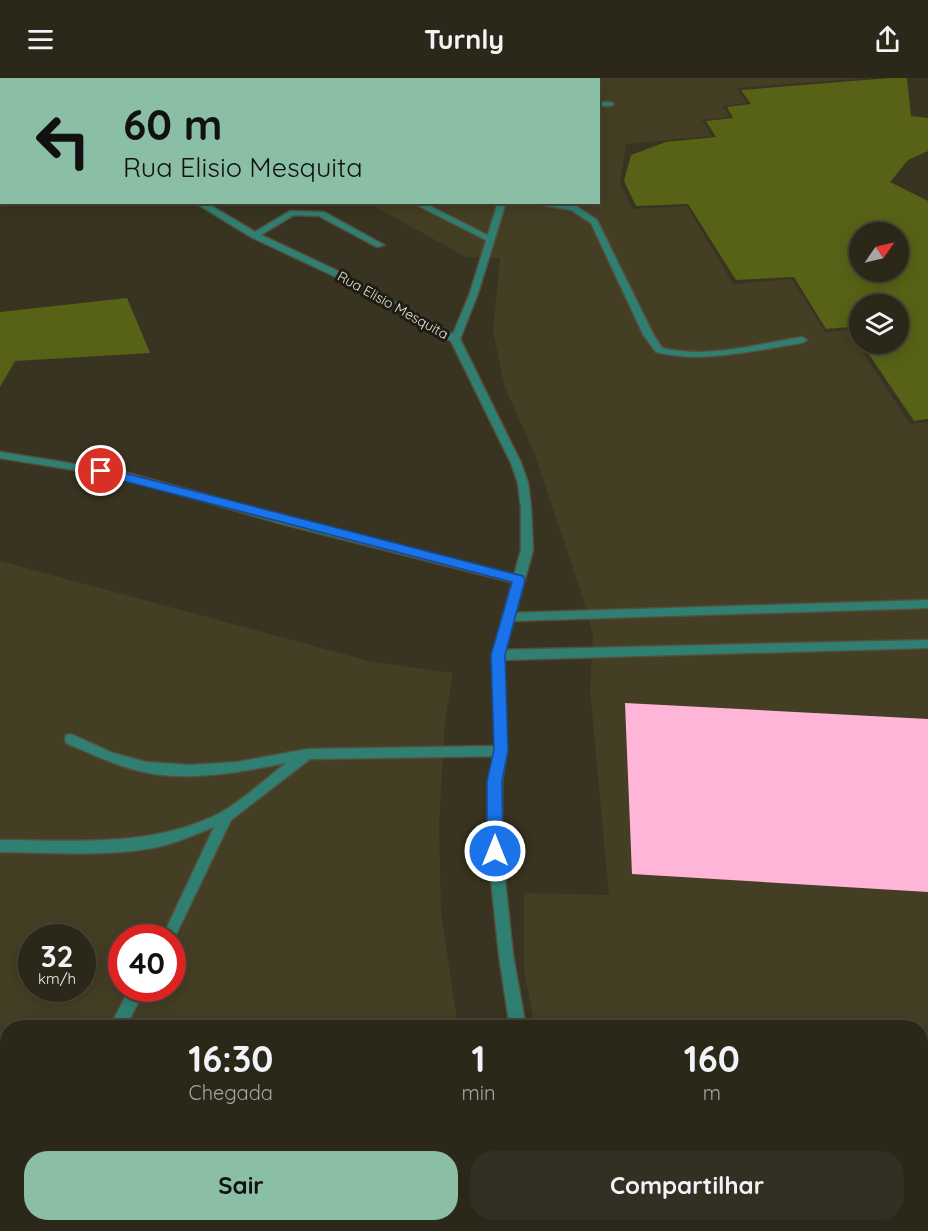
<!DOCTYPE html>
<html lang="pt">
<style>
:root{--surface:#2b2719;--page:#332f22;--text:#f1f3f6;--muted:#a6a5a2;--line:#474438;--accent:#8abfa5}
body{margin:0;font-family:Quicksand,sans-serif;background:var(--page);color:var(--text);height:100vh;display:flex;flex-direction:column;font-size:22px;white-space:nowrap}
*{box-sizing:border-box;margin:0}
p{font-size:20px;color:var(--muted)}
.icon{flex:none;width:33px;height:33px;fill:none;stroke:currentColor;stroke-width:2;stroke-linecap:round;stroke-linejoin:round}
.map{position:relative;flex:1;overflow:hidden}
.sheet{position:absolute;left:0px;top:942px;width:928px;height:212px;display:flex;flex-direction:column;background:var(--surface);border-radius:24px 24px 0 0;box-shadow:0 3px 15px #0003,0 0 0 2px var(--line)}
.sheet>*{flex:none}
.banner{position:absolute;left:0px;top:0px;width:600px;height:126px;box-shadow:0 3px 15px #0003,0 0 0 2px var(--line);background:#8abfa5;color:#111;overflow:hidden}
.needle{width:39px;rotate:56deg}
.buttons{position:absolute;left:849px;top:144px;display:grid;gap:12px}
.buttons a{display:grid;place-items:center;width:60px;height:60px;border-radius:50%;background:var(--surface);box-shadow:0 3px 15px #0003,0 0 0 2px var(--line);font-size:30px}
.speed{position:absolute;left:18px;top:846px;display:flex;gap:12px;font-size:30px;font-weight:700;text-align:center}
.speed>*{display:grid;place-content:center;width:78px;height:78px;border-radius:50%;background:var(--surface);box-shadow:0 3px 15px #0003,0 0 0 2px var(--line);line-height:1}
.speed small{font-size:15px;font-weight:400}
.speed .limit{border:9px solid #d22;background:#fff;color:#111}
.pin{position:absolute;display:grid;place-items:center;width:51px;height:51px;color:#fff;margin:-26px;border:3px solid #fff;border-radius:50%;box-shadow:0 2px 6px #0007}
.me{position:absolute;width:66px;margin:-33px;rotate:0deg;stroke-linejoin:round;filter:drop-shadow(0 0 4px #0008)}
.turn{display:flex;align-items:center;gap:21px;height:126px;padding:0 24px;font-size:27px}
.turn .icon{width:78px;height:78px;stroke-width:2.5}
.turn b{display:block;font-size:42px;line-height:51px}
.eta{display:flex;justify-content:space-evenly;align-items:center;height:102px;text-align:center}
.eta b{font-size:36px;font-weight:700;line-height:42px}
.primary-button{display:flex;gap:12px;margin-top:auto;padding:12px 24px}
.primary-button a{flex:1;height:69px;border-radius:24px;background:var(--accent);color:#111;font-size:24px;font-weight:700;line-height:69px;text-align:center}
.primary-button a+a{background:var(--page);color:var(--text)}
header{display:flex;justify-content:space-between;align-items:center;height:78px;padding:0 24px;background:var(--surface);font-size:27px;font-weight:700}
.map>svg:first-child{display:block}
.built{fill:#443e24;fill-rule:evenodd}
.green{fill:#4a5312}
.forest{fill:#576217;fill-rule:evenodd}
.building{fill:#ffb5d8}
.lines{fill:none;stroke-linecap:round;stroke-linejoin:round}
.service-casing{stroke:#54503e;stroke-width:3}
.minor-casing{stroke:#54503e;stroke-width:3}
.tertiary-casing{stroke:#54503e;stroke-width:3}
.service{fill:#2f8072;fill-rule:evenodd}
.minor{fill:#2f8072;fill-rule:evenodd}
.tertiary{fill:#2f8072;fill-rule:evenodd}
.route{fill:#1a73e8;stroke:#114b97;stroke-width:1.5}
.labels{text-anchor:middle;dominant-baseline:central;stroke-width:6;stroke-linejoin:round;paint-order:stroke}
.far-street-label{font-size:14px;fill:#e3e0d4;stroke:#1e1b13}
</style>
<header><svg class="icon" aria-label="menu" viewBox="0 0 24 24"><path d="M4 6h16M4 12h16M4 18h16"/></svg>Turnly<svg class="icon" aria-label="share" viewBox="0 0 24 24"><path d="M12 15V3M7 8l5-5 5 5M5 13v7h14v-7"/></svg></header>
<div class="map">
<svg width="928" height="1153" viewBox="0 0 928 1153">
<rect width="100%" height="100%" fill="#393421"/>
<path class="built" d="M247,0H869L737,10L747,25L723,28L730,39L702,42L712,58L626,66L620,105L632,131L687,128L733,206L792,201L825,254L848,252L910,346L928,344V1153H580L578,1146H921V950L535,949L524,892V815L609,817L590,612L593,558L584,523L534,374L505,310L493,254L500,180L466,179L368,125L598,124V2Z
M0,483L373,584L453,595L445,644L439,746L441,835L458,949L8,950V1146H485V1153H0ZM32,860H82V910H32ZM122,860H172V910H122Z"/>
<path class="green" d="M7,1079L8,1146H248V1153H0V1080Z"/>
<path class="forest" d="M890,0H907L911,38L928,40V73L908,82L890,104L928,123V341L914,343L862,266H898V226H860L859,262L850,249L826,251L794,199L736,202L688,126L636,128L624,103L631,77L666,64L716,59L706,43L733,40L727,29L751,26L741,12ZM860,154H898V194H860Z
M127,220L150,275L15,283L0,309V234Z"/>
<path class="building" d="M625,625L928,641V814L632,796Z"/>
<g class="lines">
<g class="service-casing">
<path id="service" d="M598,24H610L614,26L610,28H598Z
M411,124H422L495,161L488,163Z
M525,124H550L576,128L597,142L653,256L662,270C707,281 758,266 802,259L807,262L802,265C754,272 704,286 656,274L643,256L591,145L571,132Z
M290,133L324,134L384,167L377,169L319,138L294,137L257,159L250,157Z
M928,522V530L510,543L504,539L510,535Z
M928,562V570L498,582L492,577L498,572Z
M71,656L113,675L146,684L190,687L237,684L308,671L501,668L506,669L507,673L506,677L501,678L310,681L231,742L172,865V860H162L214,749C194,757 174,766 153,770C103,779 50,774 0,774V762C74,762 152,770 220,735C240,724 267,700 286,685C241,694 189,704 144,694C116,688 92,676 66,665L65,661L66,657Z
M130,910H146L125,950H109Z
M8,1031V1048L0,1051V1034Z
M895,1146H913L914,1153H896Z"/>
</g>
<g class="minor-casing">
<path id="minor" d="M231,0H237L238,2H231Z
M0,3H2L0,8Z
M0,47H2V51H0Z
M0,374L124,394L279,437L519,498L525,502L519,506L279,445L124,400L0,380Z"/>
</g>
<g class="tertiary-casing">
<path id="tertiary" d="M22,0H28L29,2H22Z
M525,0H531L532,2H525Z
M194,124H205L257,155L340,194L453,256L470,215L498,124H506L478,215L460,261L521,385L528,405L531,430L533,472L504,577L507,673L502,703V773L513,877L526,950H510L499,877L488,773V703L495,673L492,577L521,472V430L518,405L511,385L451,263L334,198L251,159Z
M541,1146H559L560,1153H542Z"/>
</g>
<use href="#service" class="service"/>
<use href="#minor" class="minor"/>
<use href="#tertiary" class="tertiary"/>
</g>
<path class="route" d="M101,389L523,498L525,502L505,577L508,672L502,703L503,773L501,778H489L487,773V703L494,672L491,577L512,504L97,396V390Z"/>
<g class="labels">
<g class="far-street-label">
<text transform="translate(393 227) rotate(29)">Rua Elisio Mesquita</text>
</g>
</g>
</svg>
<div class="buttons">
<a><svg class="needle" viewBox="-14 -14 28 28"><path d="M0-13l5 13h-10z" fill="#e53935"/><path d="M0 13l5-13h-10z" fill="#a6a5a2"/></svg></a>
<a><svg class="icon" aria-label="layers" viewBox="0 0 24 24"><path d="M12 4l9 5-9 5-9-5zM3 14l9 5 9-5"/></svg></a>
</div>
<div class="speed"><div>32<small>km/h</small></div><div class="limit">40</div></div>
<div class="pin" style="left:101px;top:393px;background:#d93025"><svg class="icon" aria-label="arrive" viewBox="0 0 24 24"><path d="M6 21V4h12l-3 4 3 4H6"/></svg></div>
<svg class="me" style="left:495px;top:773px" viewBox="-20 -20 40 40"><circle r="17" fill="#1a73e8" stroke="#fff" stroke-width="3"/><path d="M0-11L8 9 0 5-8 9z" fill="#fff"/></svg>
<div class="banner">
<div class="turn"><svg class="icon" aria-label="left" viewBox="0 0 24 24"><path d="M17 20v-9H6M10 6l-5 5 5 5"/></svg><div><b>60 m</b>Rua Elisio Mesquita</div></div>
</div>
<section class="sheet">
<div class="eta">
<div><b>16:30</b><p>Chegada</p></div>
<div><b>1</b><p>min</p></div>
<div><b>160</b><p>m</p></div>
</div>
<div class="primary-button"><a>Sair</a><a>Compartilhar</a></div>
</section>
</div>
